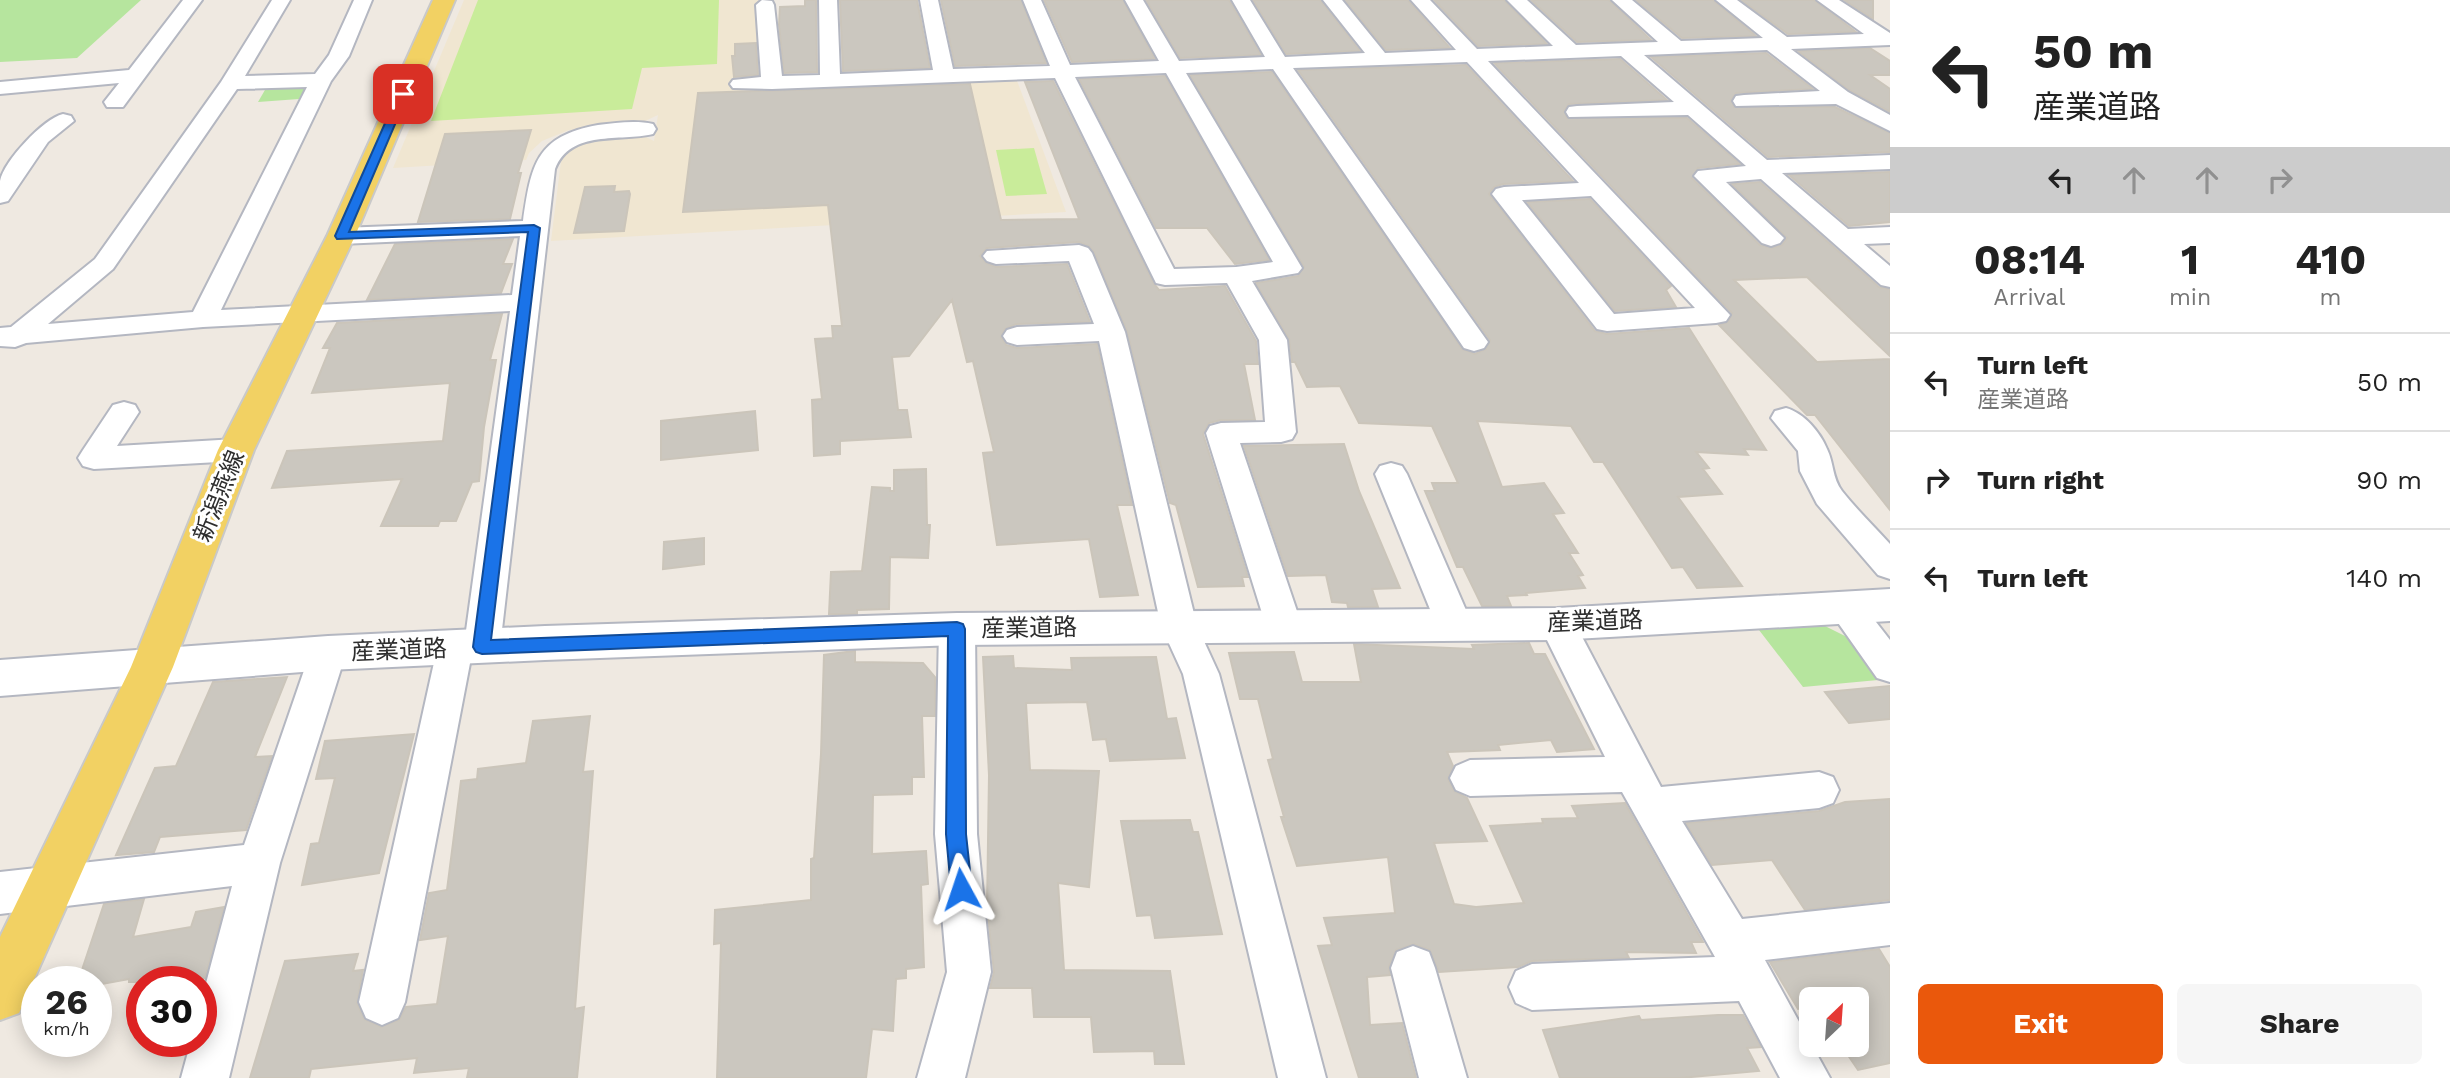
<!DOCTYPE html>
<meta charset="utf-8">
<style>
:root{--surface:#fff;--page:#f6f6f6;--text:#222;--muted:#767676;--line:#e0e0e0;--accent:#ea580c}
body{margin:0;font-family:"Work Sans","Noto Sans JP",sans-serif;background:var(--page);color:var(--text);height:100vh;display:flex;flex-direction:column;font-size:26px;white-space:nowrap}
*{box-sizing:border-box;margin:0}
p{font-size:23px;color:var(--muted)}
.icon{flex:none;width:38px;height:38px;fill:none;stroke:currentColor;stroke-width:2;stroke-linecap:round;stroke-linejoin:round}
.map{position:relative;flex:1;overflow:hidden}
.details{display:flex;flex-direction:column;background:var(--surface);width:560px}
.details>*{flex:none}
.hud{background:#fff;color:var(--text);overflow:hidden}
.needle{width:46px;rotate:25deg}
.controls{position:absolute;left:1799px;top:987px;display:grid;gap:14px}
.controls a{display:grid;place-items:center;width:70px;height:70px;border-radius:10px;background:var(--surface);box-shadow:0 4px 18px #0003;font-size:35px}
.speed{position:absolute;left:21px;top:966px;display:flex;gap:14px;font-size:35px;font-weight:700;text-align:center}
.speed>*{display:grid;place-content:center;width:91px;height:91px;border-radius:50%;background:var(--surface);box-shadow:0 4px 18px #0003;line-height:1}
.speed small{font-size:18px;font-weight:400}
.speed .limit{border:10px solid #d22;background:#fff;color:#111}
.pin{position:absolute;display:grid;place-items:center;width:60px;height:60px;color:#fff;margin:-30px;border-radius:14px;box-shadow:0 4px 10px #0006}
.me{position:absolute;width:77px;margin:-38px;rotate:355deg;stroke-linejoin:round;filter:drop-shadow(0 0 5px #0008)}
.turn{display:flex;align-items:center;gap:24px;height:147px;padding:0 28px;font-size:32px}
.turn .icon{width:91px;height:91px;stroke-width:2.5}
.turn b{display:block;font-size:49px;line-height:60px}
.lanes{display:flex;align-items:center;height:66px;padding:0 28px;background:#0003;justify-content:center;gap:35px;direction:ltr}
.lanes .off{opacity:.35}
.eta{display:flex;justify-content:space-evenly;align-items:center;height:119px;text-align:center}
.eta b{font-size:42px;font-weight:700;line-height:49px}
.button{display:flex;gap:14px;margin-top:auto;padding:14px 28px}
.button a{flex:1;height:80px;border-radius:10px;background:var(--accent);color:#fff;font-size:28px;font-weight:700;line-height:80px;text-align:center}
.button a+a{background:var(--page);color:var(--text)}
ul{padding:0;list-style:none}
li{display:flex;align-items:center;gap:21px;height:98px;padding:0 28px;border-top:2px solid var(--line)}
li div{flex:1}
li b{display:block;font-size:26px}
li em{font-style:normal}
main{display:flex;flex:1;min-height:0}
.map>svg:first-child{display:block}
.education{fill:#f0e6d1}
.green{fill:#b6e59e}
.pitch{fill:#c9ec9a}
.building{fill:#cbc7bf;stroke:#cbc5ba;stroke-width:2}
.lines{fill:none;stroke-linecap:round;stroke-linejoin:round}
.minor-casing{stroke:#b4b7c1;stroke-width:4}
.tertiary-casing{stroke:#b4b7c1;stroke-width:4}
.primary-casing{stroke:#c9c9c9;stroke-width:4}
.minor{fill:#fff;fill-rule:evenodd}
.tertiary{fill:#fff;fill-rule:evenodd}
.primary{fill:#f2d163;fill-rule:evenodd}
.route{fill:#1a73e8;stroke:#114b97;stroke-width:2}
.labels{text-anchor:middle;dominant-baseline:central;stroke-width:6;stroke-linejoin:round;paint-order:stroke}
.street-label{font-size:24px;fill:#2e2e2e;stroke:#fff}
</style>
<main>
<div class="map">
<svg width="1890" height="1078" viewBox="0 0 1890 1078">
<rect width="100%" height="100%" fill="#efe9e1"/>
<path class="education" d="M464,0H758L763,77L733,79L731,87L759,86L767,90L1016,78L1066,212L551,241L561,161L570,147L591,140L644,136L654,141L658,115L645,121L569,130L542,141L529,153L526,160L393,168Z"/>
<path class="green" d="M0,0H141L77,58L0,62Z
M269,83H308L299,99L258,102Z
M1825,626L1853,640L1878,680L1803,687L1759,630Z"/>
<path class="pitch" d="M478,0H719L717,64L642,68L632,109L431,121Z
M1034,148L1047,194L1006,196L996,150Z"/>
<path class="building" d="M805,0H816L817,72L784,73L779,25L780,7L805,6Z
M840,0H917L930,68L843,71Z
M941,0H1021L1046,63L955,66Z
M1044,0H1123L1155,59L1072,62Z
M1146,0H1229L1261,55L1180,58Z
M1253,0H1320L1360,51L1286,54Z
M1345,0H1408L1450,48L1386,50Z
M1434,0H1504L1547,44L1478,46Z
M1531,0H1609L1651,40L1577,42Z
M1636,0H1713L1756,36L1682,38Z
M1741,0H1814L1856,32L1788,34Z
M1844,0H1873V19Z
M756,43L758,75L734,77L732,56H735V44Z
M1870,48L1890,61V75H1870L1890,89V112L1849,90L1798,51Z
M1766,53L1813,89L1736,93L1731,100L1734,107H1835L1890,133V152L1768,157L1651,57Z
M1620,59L1667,100L1569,104L1564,111L1567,118H1687L1740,164L1698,168L1692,178L1760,245L1772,248L1782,245L1787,238L1732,184L1760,182L1879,287L1890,289V356L1807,277L1734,280L1817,362L1890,359V510L1815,415H1807L1719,325L1728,322L1732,313L1494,63Z
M1466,65L1573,181L1503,184L1494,187L1489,194L1595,331L1607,334L1689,328L1766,450L1744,449L1748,455L1696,452L1709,468L1703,469L1722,494L1678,497L1742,586L1697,588L1683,567L1672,568L1603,462H1594L1571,426L1477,421L1502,487L1544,483L1564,513L1553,514L1578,553H1569L1583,575L1578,576L1585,588L1526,593L1527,595L1507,596L1511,606H1482L1463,567H1457L1425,491H1435L1432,483H1458L1432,426L1359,423L1340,386L1307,387L1295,362H1292L1289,339L1256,283L1298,276L1304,267L1190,75L1272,72L1462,349L1475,354L1486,349L1490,340L1298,70Z
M1165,76L1269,260L1235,264L1207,228H1156L1079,79Z
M1053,81L1154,284L1159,290L1225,286L1256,341L1258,364H1244L1255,420H1221L1209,423L1203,434L1248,577H1242L1244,586L1198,587L1176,505L1170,503L1127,331L1094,252L1089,246L1079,242L987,248L980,256L986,263L996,267L1067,264L1090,322L1016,324L1005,329L1001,337L1006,345L1017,348L1097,344L1132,505H1117L1138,595L1100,597L1089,539L997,545L983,453L994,452L973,361L967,362L952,300L909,356L892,357L898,410H907L911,437L840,441V454L814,456L812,400L822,399L815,339L833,338L832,326H842L828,205L683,212L698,93L970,84L1001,220L1079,219L1025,82Z
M531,130L518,173H521L510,219L418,222L445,134Z
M1890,172V222L1849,226L1789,175Z
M615,186L614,192L629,191L630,194L624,231L574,233L585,187Z
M1590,199L1671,286L1666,290L1676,307L1615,311L1527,202Z
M513,239L503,264H512L501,293L367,300L395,244Z
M502,314L490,360H496L484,427L479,481L472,482L456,521H440L438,526H381L402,479L272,488L287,451L443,441L450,383L312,393L330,348H323L337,323Z
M755,411L758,450L661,460V421Z
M1344,444L1359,491L1400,588L1372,589L1378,607H1348L1347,603L1332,602L1326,575L1288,576L1244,446Z
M926,469L927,525H930L928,558L890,557L889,609L857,610V614H829L831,572L862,571L872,487L890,488V491H894V470Z
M704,538V564L663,569L664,542Z
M1529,643L1534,654H1545L1594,749L1557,752L1551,740L1498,745L1500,750L1447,752L1453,766L1448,779L1454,791L1467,798L1487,841L1434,843L1454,904L1476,907L1524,903L1490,826L1543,823L1542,819L1578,818L1572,806L1625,803L1703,942H1691L1696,953L1626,952L1629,958L1532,961L1518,967L1439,972L1430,950L1414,944L1396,950L1389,967L1390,975L1367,977L1370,1025L1402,1023L1416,1078H1359L1318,946L1332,945L1324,918L1395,913L1388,857L1297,866L1281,817H1284L1268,760L1273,759L1258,699H1240L1229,653L1294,652L1302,682H1361L1354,644L1474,649L1472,645Z
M855,651V662L923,663L935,677V716H922L924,777H912V794L873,795L872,854L926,851L928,884L921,885L924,967L906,969V978L896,979L893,1031L872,1029L866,1078H717L721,943L714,944L715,910L811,900V859L814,858L821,754L824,655Z
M1013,656L1014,668L1072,670L1071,658L1156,657L1167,719L1176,718L1185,758L1110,761L1106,739L1093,740L1087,702L1026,703L1030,770L1099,771L1089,887L1058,883L1064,970L1170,971L1184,1064H1155L1154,1051L1094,1052L1091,1017H1034L1032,988H990L994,972L987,909L989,775L983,657Z
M287,677L255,757L272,756L246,830L160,837L154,852L116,855L155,768L176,766L213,682Z
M1890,686V719L1849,723L1825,692Z
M590,716L583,772L593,771L575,1009L584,1007L577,1078H467L469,1068L414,1073L417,1058L311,1069L309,1078H250L285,961L358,954L353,971L363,970L357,1003L364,1019L381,1027L399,1020L406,1007L437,1004L448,936L420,940L429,893L447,890L461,781L477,779L478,769L526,763L533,721Z
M414,734L379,873L302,885L311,844L319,843L335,778L316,779L325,741Z
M1890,799V900L1805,910L1772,860L1712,865L1686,823L1819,811L1845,802Z
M1190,820L1193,832H1198L1222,934L1155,938L1151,915L1137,916L1121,821Z
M144,899L133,937L191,927L196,912L224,907L205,978L179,982H129V979L96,985V982H78L104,904Z
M1879,949L1890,967V1063L1858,1070L1841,1045H1857V999H1811V1007L1798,1009L1770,962Z
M1718,1015H1743L1761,1047L1747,1048L1759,1071L1680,1078H1560L1543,1030L1639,1016L1641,1020Z"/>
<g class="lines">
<g class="minor-casing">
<path id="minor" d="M183,0H202L123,107H107L104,102L119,83L0,94V82L129,70Z
M272,0H290L245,76L315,74L329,55L354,0H372L349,56L331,81L221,310L512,295L520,236L341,244L332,241L328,236L332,231L341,228L523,221C531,165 536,136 598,125C615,123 636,120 653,124L656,129L653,134C620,142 571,129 555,169L500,647L495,657L482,662L471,658L405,1002L398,1018L382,1025L366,1018L359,1002L437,649L442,639L455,634L465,638L510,311L203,327L26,343L15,347L0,346V328L11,327L95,259L221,82ZM307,87L193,312L48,324L113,269L237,89Z
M819,0H837L840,74L933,70L920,0H938L953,69L1050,66L1023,0H1041L1070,65L1159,61L1125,0H1143L1179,61L1265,57L1232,0H1250L1285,57L1365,53L1323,0H1342L1385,53L1456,50L1411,0H1430L1477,49L1553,46L1507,0H1527L1576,45L1658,42L1612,0H1632L1681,41L1763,38L1716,0H1737L1787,37L1864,34L1817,0H1839L1890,33V45L1791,49L1848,92L1890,115V131L1836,104L1736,106L1733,101L1736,96L1744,95L1820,91L1767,50L1644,55L1767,160L1890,155V169L1782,173L1848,229L1890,227V243L1864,244L1890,266V287L1881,285L1761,179L1726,182L1784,238L1780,243L1771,246L1762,243L1694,176L1698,171L1746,166L1688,115L1569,117L1566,112L1569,107L1577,106L1674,102L1621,56L1488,61L1730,315L1726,321L1716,323L1607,331L1597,329L1492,194L1496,189L1504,187L1579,183L1467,62L1293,68L1488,342L1484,348L1474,351L1464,348L1273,69L1186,73L1302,268L1298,273L1252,281L1287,340L1296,432L1292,439L1281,442L1240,443L1302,626L1297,636L1284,640L1271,636L1266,626L1206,433L1210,426L1221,423L1265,422L1259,340L1227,283L1165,285L1156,283L1055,78L772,89L733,88L730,84L733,80L761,77L756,5L762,0L772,1L774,5L782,76L820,75ZM1166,73L1273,262L1236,267L1174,269L1075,77ZM1591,196L1695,308L1614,314L1522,200Z
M63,114L71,116L74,121L48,142L8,201L0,203C0,196 0,188 0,181C4,161 43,119 63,114Z
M1079,245L1088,248L1092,253L1125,332L1197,626L1219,674L1326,1078H1278L1183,674L1161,626L1099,341L1017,345L1007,342L1003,336L1007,330L1017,327L1094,324L1069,261L996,264L987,261L983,256L987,251Z
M124,402L135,405L139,412L117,446L236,439L247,442L251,450L247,458L236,461L94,469L83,466L78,458L83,450L113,405Z
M1786,408C1804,413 1820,432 1827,449C1834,463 1832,478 1842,491C1856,509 1874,526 1890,544V579L1878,575L1817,504L1800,471L1798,451L1771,418L1775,411Z
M1391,463L1402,466L1407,474L1472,624L1467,634L1454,638L1441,634L1436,624L1375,474L1380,466Z
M1847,596L1859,600L1890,640V682L1877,678L1829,610L1835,600Z
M1557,610L1570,614L1661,787L1819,772L1833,777L1839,790L1833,803L1819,808L1682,821L1742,919L1890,903V945L1765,960L1830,1078H1780L1739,1001L1532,1010L1516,1003L1509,987L1516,971L1532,964L1715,957L1622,792L1470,796L1456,790L1450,778L1456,766L1470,760L1605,757L1539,624L1544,614Z
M957,615L970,619L975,629L977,834L991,972L965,1078H917L947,972L935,834L939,629L944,619Z
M328,638L341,643L346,653L280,863L229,1078H181L191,1041H201V1002L232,886L0,914V872L244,845L310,653L315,643Z
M1413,946L1429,952L1435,968L1467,1078H1419L1391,968L1397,952Z"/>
</g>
<g class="tertiary-casing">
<path id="tertiary" d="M1890,589V621L1557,640L957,645L545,660L328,670L0,696V660L328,636L545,626L957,613L1557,608Z"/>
</g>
<g class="primary-casing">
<path id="primary" d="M433,0H455L355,236L254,450L173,667L19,1013L0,1020V937L131,667L218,450L327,236Z"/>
</g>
<use href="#minor" class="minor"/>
<use href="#tertiary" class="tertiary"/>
<use href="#primary" class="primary"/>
</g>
<path class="route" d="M403,91L408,94L349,232L534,225L540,228L491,640L957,622L963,624L965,629L966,834L972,889L969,896L961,899L954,896L951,889L946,834L948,636L482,654L476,652L473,647L528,232L337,239L335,236L398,94Z"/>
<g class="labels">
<g class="street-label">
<text transform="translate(219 496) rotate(-68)">新潟燕線</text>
<text transform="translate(1595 621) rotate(-2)">産業道路</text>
<text transform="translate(1029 628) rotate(-1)">産業道路</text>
<text transform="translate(399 650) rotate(-2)">産業道路</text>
</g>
</g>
</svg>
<div class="controls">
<a><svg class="needle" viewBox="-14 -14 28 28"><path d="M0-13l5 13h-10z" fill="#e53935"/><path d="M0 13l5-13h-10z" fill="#767676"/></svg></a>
</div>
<div class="speed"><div>26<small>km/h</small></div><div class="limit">30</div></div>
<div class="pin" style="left:403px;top:94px;background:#d93025"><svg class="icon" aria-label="arrive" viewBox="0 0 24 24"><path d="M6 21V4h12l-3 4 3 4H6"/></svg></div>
<svg class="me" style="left:961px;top:889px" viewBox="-20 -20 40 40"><path d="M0-17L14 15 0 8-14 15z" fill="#1a73e8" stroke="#fff" stroke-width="4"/></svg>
</div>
<section class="details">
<div class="hud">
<div class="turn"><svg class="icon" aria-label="left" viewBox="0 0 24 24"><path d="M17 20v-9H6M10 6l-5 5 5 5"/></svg><div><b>50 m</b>産業道路</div></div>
<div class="lanes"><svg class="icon" aria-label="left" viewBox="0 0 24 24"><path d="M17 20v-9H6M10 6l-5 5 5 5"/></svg><svg class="icon off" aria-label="ahead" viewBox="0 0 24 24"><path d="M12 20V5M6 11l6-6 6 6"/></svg><svg class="icon off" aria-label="ahead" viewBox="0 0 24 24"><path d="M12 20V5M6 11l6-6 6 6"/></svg><svg class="icon off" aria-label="right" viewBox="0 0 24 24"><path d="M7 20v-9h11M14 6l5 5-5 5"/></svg></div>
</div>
<div class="eta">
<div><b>08:14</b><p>Arrival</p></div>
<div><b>1</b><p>min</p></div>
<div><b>410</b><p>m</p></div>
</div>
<ul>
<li><svg class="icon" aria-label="left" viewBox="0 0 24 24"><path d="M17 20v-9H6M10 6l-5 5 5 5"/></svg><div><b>Turn left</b><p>産業道路</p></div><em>50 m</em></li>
<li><svg class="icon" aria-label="right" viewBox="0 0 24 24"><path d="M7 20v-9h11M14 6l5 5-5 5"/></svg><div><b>Turn right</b></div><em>90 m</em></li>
<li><svg class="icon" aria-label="left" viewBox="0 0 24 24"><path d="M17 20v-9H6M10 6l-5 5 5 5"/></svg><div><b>Turn left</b></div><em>140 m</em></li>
</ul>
<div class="button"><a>Exit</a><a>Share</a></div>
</section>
</main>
